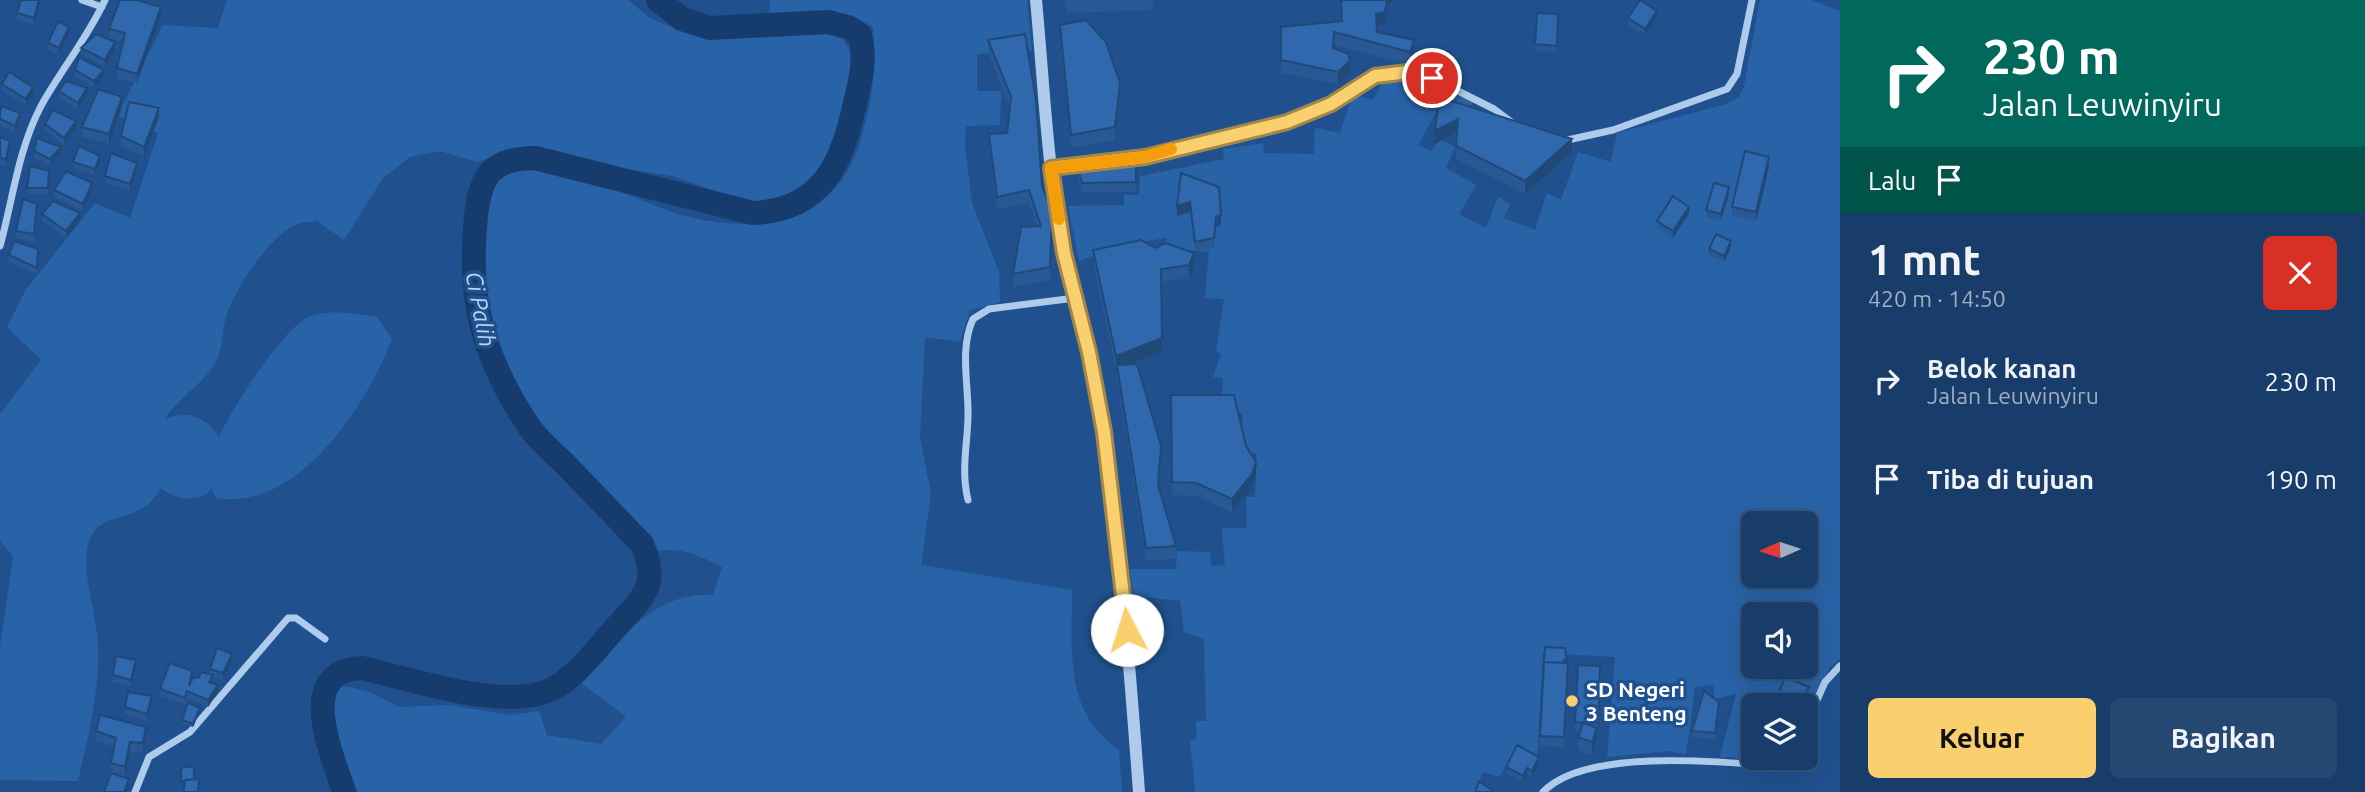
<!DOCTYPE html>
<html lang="id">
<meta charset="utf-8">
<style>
:root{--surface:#183d6a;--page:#254872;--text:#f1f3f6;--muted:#9faec1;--line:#36567e;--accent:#fad06f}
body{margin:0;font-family:Ubuntu,sans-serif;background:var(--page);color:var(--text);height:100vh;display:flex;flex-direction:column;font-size:26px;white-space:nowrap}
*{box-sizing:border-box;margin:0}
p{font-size:23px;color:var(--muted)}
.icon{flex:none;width:38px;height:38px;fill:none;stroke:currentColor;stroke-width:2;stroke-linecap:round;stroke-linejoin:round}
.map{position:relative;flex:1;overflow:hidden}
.panel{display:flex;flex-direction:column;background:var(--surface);width:525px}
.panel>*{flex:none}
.top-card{background:#00695c;color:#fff;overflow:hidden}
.needle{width:46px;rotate:267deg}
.tools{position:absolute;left:1741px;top:511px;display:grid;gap:14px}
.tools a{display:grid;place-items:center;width:77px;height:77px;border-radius:10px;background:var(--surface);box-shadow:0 7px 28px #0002,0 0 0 2px var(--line);font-size:35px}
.pin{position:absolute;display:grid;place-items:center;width:60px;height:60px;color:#fff;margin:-30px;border:4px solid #fff;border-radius:50%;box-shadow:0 2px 7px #0007}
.me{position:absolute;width:77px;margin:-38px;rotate:355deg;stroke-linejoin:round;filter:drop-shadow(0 0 5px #0008)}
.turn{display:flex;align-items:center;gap:24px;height:147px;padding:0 28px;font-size:32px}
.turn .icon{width:91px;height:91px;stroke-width:2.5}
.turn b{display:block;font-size:49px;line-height:60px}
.then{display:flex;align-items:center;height:66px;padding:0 28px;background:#0003;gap:14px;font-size:26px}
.round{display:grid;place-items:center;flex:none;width:74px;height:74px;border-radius:10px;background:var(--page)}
.summary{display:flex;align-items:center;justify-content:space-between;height:119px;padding:0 28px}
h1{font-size:42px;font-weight:700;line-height:52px}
.cta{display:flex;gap:14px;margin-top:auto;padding:14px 28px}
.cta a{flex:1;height:80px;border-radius:10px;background:var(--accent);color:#111;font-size:28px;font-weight:700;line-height:80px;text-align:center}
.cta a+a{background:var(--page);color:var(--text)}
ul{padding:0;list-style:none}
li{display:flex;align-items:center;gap:21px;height:98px;padding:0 28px}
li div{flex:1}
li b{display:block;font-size:26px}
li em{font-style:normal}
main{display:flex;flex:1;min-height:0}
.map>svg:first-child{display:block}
.green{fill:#2963a7;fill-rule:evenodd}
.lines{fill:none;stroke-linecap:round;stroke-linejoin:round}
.river{stroke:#163c6d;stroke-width:24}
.minor{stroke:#aecbec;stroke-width:7}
.tertiary{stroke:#aecbec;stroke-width:12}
.wall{fill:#285994}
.shaded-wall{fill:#214978}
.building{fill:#2f68ac;stroke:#214978;stroke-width:2}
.route-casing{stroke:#a28748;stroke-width:18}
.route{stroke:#fad06f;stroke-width:12}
.slow{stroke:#f59e0b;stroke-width:12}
.poi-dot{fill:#fad06f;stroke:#20518e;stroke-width:2.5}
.labels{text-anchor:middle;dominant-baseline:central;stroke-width:7;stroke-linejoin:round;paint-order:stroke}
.poi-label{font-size:21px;font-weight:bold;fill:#fff;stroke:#20518e;text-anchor:start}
.water-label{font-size:23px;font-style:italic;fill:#bad5f3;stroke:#20518e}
</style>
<main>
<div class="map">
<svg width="1840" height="792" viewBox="0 0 1840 792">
<rect width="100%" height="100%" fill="#20518e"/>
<path class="green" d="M227,0H628L651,19L690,34L716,37L818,32L843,39L851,54L848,88L836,135L823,172L799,195L760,206L672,176L601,165L552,149L520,148L477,162L440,151L410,157L383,178L344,240L317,221C311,222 302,222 296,225C269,236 234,290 226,317C222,330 223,347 217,359C205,384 179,396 165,419C188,410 205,416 219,437C230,411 288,320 313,315C335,309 356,314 377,317L392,339C367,405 298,512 216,498L211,489C201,504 173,499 161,488C141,524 106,511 93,533C77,560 94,604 97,633C102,684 89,732 78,781L0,780V647L13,557L0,540V414L41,360L7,327L25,291L95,203L130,218L158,133L117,116L163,25L218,28Z
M770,0H1027L1032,51L977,54V91H1001L1000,125L966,126L965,146L972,203L999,272L1000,302L970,310L960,342L925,337L920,437L931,494L921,565L1072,590C1072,650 1063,712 1119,750L1122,792H358C344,758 327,727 334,690L344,686L367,691L400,707L448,705L511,715L539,711L547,735L601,744L626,717L579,681C618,642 654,591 713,595L722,567C700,556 681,546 656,551C643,524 618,506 597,485C578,466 558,449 541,429C499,383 476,303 482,242C484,222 483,193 499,178C535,144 648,208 689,217C760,234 834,222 859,146C872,102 877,72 873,27C843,5 805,13 770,15Z
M1760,0H1811L1840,11V659L1830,667L1807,711L1806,705L1768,702L1767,705H1754L1748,758L1720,757L1736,694L1715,699L1713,685L1695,687L1686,754L1668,751L1607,757L1615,657L1543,653L1537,759L1516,750L1499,777L1483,772L1475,792H1195L1190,740L1197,739L1196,721H1206L1204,639L1184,632L1180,601L1133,596L1130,569H1176L1177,551L1210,552L1211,566L1225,565L1222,528H1247L1246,497H1255L1256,478L1242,468H1257L1256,453L1240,454L1243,413H1221L1223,378L1213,377L1221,354L1216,352L1224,299L1205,298L1209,252L1168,249L1166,238L1127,244L1079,261L1068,206L1124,205V195H1139L1140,176L1224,159L1223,149L1263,143L1264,153L1314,154L1315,128L1340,133L1353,94L1373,100L1383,82L1410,77L1473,102L1465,115L1439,107L1418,145L1431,151L1440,139L1455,147L1446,168L1476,185L1459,214L1486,228L1498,197L1510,204L1504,218L1535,230L1547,193L1561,200L1578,152L1611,162L1617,133L1726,104L1739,97L1744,86ZM1754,523H1806V576H1754ZM1754,614H1806V667H1754Z"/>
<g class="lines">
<path class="river" d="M344,792C332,753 294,671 362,668C411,679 511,714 556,687C580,673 601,643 620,623C646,595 659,581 642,544C617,518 592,492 567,466C555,454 540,442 530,428C483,358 467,299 476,216C481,173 492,159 535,158L753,213C822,210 842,164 855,103C861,79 866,59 860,35L848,27L829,22L710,28L682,19L658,0"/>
<path class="minor" d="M82,0L102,7
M1563,141L1613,130L1727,89L1737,74L1752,0
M1051,168L1145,157L1287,122L1331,104L1375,76L1408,72L1432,78L1494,109L1514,124
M0,246C13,199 18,150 41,106C61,70 88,37 105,0
M968,500C961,471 967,447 968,418C969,385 959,350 973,319L989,309L1075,298
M1806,725L1825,682L1840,666
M135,792L149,757L190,732L288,618H296L325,639
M1543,792C1586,747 1726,762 1786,767L1793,758"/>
<path class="tertiary" d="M1036,0C1044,85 1047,169 1064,252C1077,313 1095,372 1104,434C1121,553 1130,672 1139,792"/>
</g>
<path class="wall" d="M40,0V4L34,25L17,20V13Z
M1064,0H1153V10L1066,13Z
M1387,5L1385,24L1377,27V32L1414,53L1410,65L1334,45V48L1350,74L1338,84L1281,73V27L1341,21Z
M1537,13L1558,14L1557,52L1535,51Z
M161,16L137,83L117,78V68L123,42L109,38V29Z
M1657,17L1645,35L1628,25V18Z
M1060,25L1120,95L1115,140L1071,148L1060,38Z
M69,33L59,55L48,49V43Z
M1025,34L1042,185L1052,227L1050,280L1013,287V274L1037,226L1029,203L997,209L989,146V134L1007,133L1010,107L988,53V40Z
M81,48L115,49L105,67L81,54Z
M75,70L104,76L94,87L75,77Z
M2,84L33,94L26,105L2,91Z
M59,91L87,94L78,110L59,98Z
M1439,97L1572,139V152L1525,194L1456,159L1457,133L1435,144V131Z
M122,107L109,144L82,137V127Z
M0,112L20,120L15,132L0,126Z
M159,117L144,156L121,146V136Z
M45,124L76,128L64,145L45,130Z
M0,137L10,148L6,166L0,165Z
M34,151L61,153L50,165L34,157Z
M1136,160V192H1082L1078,179V169Z
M73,162H100L95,175L73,168Z
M1769,167L1756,222L1732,216V207Z
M137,170L130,190L105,183V176Z
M49,171L48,194H27V188Z
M1181,173L1221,225L1216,227L1214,248L1195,251L1190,212L1177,216Z
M54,190H92L83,210L54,197Z
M1729,194L1721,221L1706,217V210Z
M37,211L34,241L16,238V231Z
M1689,213L1673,238L1657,228V221Z
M42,214L80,219L66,238L42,221Z
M1731,247L1724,262L1709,255V249Z
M1155,248L1194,266L1189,278L1162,282V351L1127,364L1161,459L1159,487L1176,546V559L1146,560L1117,378V368L1116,369L1093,263V250Z
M38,249L37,274L9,262V255Z
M1171,395L1246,446L1256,475L1252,487L1232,512L1196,496L1172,495Z
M1565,648L1567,663L1564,747L1540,746V736Z
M232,660L223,680L213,677L212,683L218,692L208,707L187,698L185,704L160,696V689L210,674V669Z
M1600,666L1597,741L1592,755L1578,750V737L1580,732H1575V722Z
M136,667L131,686L113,682V675Z
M152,702L147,721L125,714V707Z
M1719,709L1715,739L1692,738V731Z
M200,711L193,727L182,724V720Z
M96,731L146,737L143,753L130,752L125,777L111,773V763L114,747L96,741Z
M1539,763L1532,778L1527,775L1523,782L1506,773V767Z"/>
<path class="shaded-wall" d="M39,0L40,4L34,25V18Z
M1379,0H1395L1387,5L1385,24L1376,27V14Z
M161,7V16L137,83V74Z
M1657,11V17L1645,35V29Z
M69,27V33L59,55V48Z
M1414,40V53L1410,65V52Z
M115,42V49L105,67V60Z
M1350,61V74L1338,84V72Z
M104,70V76L94,87V81Z
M1120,83V95L1115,140V127Z
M33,87V94L26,105V99Z
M87,88V94L78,110V103Z
M122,97V107L109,144V134Z
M159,108V117L144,156V147Z
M20,113V120L15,132V126Z
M1458,119V132L1435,144V131Z
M76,121V128L64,145V138Z
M1572,139V152L1525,194V181Z
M10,141V148L6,166V159Z
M61,147V153L50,165V159Z
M100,156V162L95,175V169Z
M1769,157V167L1756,222V212Z
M137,163V170L130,190V184Z
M92,183V190L83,210V204Z
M1729,187V194L1721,221V214Z
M1190,202V212L1177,216V206Z
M1689,207V213L1673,238V231Z
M80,213V219L66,238V231Z
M1221,215V225L1216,227L1214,248L1216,217Z
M1731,241V247L1724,262V256Z
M1194,253V266L1189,278V265Z
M1162,338V351L1116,369V356Z
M1256,462V475L1252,487L1232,512V499Z
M232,654V660L223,680V673Z
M136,660V667L131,686V680Z
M218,685V692L208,707V700Z
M1809,687V696L1804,705H1798Z
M152,696V702L147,721V714Z
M200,708V711L193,727V724Z
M146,727V737L143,753V743Z
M1597,728V741L1592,755V742Z
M130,742V752L125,777V767Z
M1539,757V763L1532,778V771Z
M1527,768V775L1523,782V776Z
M129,779V788L127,792H124Z"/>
<path class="building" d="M21,0H39L34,18L17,13Z
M120,0H136L161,7L137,74L117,68L125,33L109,29Z
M1341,0H1387L1385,12L1376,14L1377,32L1414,40L1410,52L1334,32L1333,48L1349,54L1350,61L1338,72L1281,60V27L1342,21Z
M1640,0L1657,11L1645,29L1628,18Z
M1537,13L1558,14L1557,46L1535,44Z
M1086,20L1106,42L1120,83L1115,127L1071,135L1060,25Z
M58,21L69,27L59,48L48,43Z
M96,34L115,42L105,60L81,48Z
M1025,34L1036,100L1042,185L1052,214L1050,267L1013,274L1021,227L1041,226L1029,190L997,197L989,134L1007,133L1011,97L988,40Z
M79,57L104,70L94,81L75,70Z
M9,72L33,87L26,99L2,84Z
M66,81L87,88L78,103L59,91Z
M98,89L122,97L109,134L82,127Z
M1439,97L1572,139L1525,181L1456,146L1458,119L1435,131Z
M129,102L159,108L144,147L121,136Z
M2,106L20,113L15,126L0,119V112Z
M53,110L76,121L64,138L45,124Z
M0,137L10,141L6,159L0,158Z
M37,138L61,147L50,159L34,151Z
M79,146L100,156L95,169L73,162Z
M1745,151L1769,157L1756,212L1732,207Z
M111,153L137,163L130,184L105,176Z
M1136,160V182L1082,183L1078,169Z
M30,166L49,171L48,188H27Z
M66,171L92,183L83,204L54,190Z
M1181,173L1219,187L1221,215L1216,217L1214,238L1195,242L1190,202L1177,206Z
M1714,183L1729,187L1721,214L1706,210Z
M1673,196L1689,207L1673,231L1657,221Z
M23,199L37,204L34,234L16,231Z
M53,201L80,213L66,231L42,214Z
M1716,234L1731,241L1724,256L1709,249Z
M1141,240L1155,248L1166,243L1194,253L1189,265L1161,269L1162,338L1116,356L1093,250Z
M14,241L38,249L37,268L9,255Z
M1137,364L1161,446L1158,485L1176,546L1146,548L1117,365Z
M1171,395H1234L1246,446L1256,462L1252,474L1232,499L1196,483L1172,482Z
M1545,647L1565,648L1567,661L1564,660V663L1544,662Z
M217,648L232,654L223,673L210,669Z
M116,656L136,660L131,680L113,675Z
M1544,662L1568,663L1564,737L1540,736Z
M170,663L192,671L189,686L193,678L199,677L201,672L213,675L209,682L218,685L208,700L187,691L185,698L160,689Z
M1578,665L1600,666L1598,723L1575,722Z
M1785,677L1809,687L1798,705H1774Z
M1704,691L1719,702L1715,733L1692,731Z
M128,692L152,696L147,714L125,707Z
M188,703L200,708L193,724L182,720Z
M100,715L146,727L143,743L130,742L125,767L111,763L116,738L96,731Z
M1583,723L1597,728L1592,742L1578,737Z
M1517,745L1539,757L1532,771L1527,768L1523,776L1506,767Z
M194,766V779L181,781V768Z
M111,773L129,779L124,792H104Z
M199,779L198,792H184L185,780Z
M1479,781L1494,792H1475Z"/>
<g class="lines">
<g class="route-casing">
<path id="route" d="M1127,630L1104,432L1089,352L1064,253L1051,168L1145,157L1287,122L1331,104L1375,76L1408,72L1432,78"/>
</g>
<use href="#route" class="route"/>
<path class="slow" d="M1059,219L1051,168L1145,157L1171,149"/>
</g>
<circle class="poi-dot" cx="1572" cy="701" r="7"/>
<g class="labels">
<g class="poi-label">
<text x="1586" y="689">SD Negeri<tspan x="1586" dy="24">3 Benteng</tspan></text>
</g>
<g class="water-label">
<text transform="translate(481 309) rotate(79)">Ci Palih</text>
</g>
</g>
</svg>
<div class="tools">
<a><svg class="needle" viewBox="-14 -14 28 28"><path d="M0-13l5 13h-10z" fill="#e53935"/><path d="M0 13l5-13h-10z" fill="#9faec1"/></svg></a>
<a><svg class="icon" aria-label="sound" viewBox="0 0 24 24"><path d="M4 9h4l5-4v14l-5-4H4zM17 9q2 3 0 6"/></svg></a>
<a><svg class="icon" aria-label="layers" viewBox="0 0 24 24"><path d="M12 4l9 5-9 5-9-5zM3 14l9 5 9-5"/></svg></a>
</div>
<div class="pin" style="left:1432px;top:78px;background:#d93025"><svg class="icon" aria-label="arrive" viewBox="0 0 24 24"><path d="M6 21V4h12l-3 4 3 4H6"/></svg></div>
<svg class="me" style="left:1127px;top:630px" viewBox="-20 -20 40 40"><circle r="19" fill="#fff"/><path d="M0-13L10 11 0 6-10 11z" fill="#fad06f"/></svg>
</div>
<section class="panel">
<div class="top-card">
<div class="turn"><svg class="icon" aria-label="right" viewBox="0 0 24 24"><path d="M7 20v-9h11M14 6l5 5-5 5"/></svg><div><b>230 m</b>Jalan Leuwinyiru</div></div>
<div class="then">Lalu<svg class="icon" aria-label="arrive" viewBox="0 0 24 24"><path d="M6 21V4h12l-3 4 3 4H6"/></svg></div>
</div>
<div class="summary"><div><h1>1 mnt</h1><p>420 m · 14:50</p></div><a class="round" style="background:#d93025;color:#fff"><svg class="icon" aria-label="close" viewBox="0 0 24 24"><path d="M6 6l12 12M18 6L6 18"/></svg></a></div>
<ul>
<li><svg class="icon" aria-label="right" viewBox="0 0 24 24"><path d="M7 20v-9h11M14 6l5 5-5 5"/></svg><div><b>Belok kanan</b><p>Jalan Leuwinyiru</p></div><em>230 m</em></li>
<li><svg class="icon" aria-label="arrive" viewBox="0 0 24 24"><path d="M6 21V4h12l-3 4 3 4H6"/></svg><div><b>Tiba di tujuan</b></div><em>190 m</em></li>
</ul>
<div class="cta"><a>Keluar</a><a>Bagikan</a></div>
</section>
</main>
